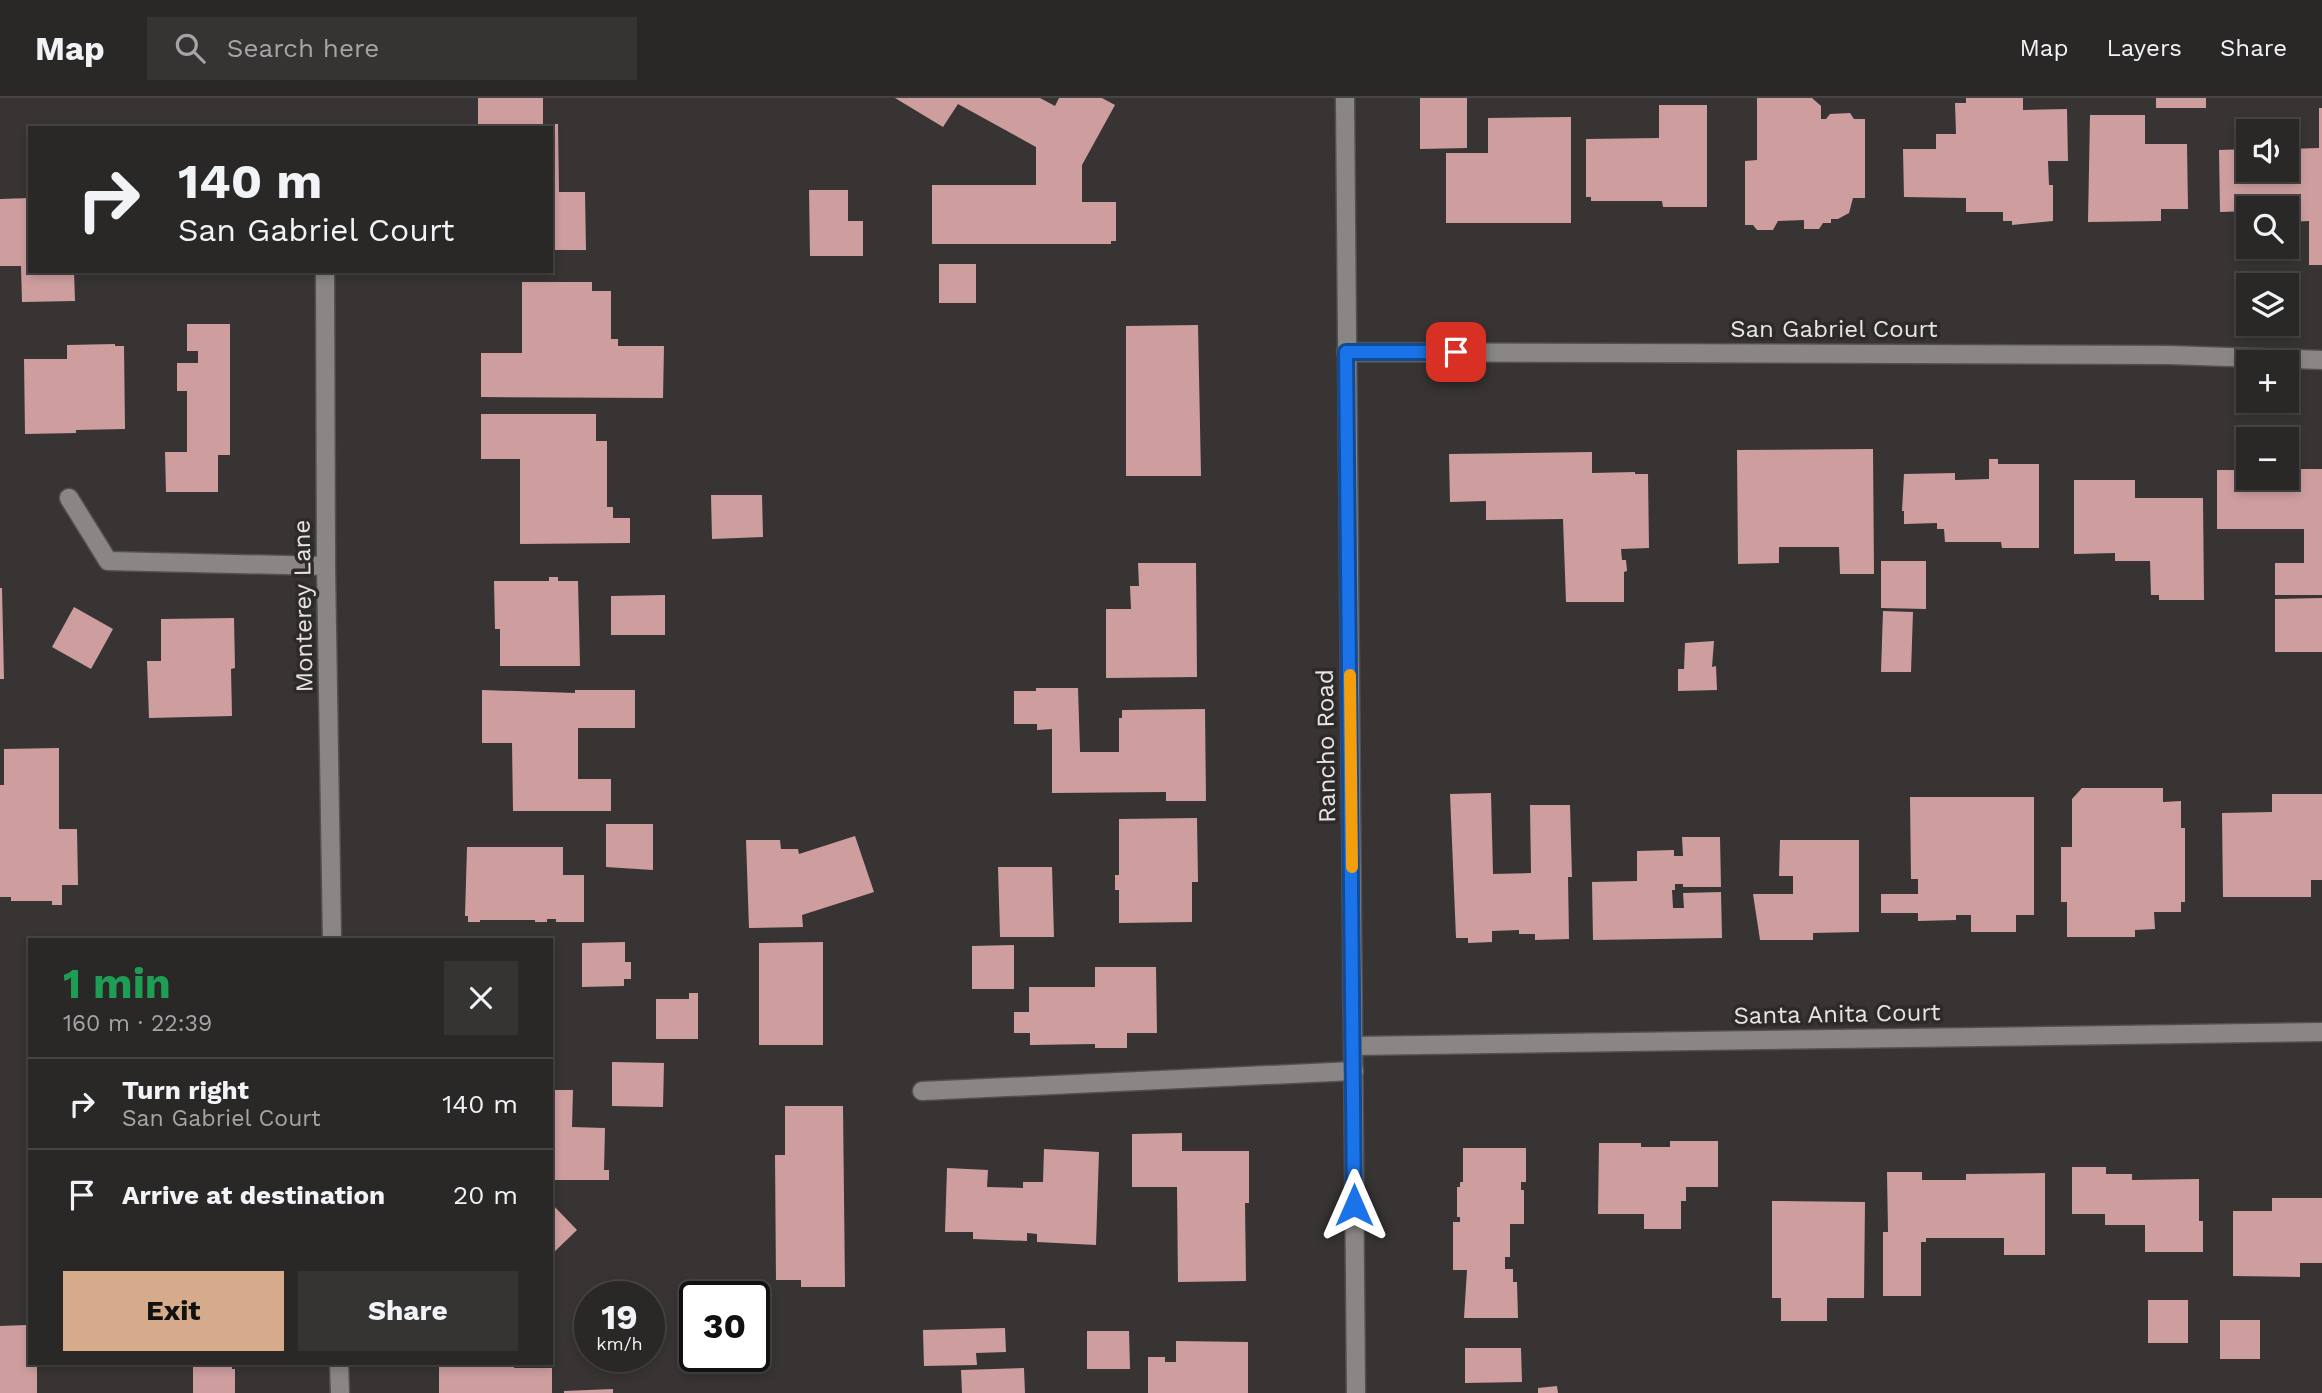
<!DOCTYPE html>
<meta charset="utf-8">
<style>
:root{--surface:#2a2727;--page:#363333;--text:#f1f3f6;--muted:#a5a5a7;--line:#464444;--accent:#d6ab8b}
body{margin:0;font-family:"Work Sans",sans-serif;background:var(--page);color:var(--text);height:100vh;display:flex;flex-direction:column;font-size:26px;white-space:nowrap}
*{box-sizing:border-box;margin:0}
p{font-size:23px;color:var(--muted)}
.icon{flex:none;width:38px;height:38px;fill:none;stroke:currentColor;stroke-width:2;stroke-linecap:round;stroke-linejoin:round}
.map{position:relative;flex:1;overflow:hidden}
.sheet{position:absolute;left:28px;top:840px;width:525px;height:427px;display:flex;flex-direction:column;background:var(--surface);border-radius:0px;box-shadow:0 4px 10px #0003,0 0 0 2px var(--line)}
.sheet>*{flex:none}
.top-card{position:absolute;left:28px;top:28px;width:525px;height:147px;border-radius:0px;box-shadow:0 4px 10px #0003,0 0 0 2px var(--line);background:#2a2727;color:var(--text);overflow:hidden}
.controls{position:absolute;left:2236px;top:21px;display:grid;gap:14px}
.controls a{display:grid;place-items:center;width:63px;height:63px;border-radius:0px;background:var(--surface);box-shadow:0 4px 10px #0003,0 0 0 2px var(--line);font-size:35px}
.speed{position:absolute;left:574px;top:1183px;display:flex;gap:14px;font-size:35px;font-weight:700;text-align:center}
.speed>*{display:grid;place-content:center;width:91px;height:91px;border-radius:50%;background:var(--surface);box-shadow:0 4px 10px #0003,0 0 0 2px var(--line);line-height:1}
.speed small{font-size:18px;font-weight:400}
.speed .limit{border:4px solid #111;border-radius:10px;background:#fff;color:#111}
.pin{position:absolute;display:grid;place-items:center;width:60px;height:60px;color:#fff;margin:-30px;border-radius:14px;box-shadow:0 4px 10px #0006}
.me{position:absolute;width:77px;margin:-38px;rotate:0deg;stroke-linejoin:round;filter:drop-shadow(0 0 5px #0008)}
.turn{display:flex;align-items:center;gap:24px;height:147px;padding:0 35px;font-size:32px}
.turn .icon{width:91px;height:91px;stroke-width:2.5}
.turn b{display:block;font-size:49px;line-height:60px}
.round{display:grid;place-items:center;flex:none;width:74px;height:74px;border-radius:0px;background:var(--page)}
.headline{display:flex;align-items:center;justify-content:space-between;height:119px;padding:0 35px}
h1{font-size:42px;font-weight:700;line-height:52px;color:#1e9e55}
.cta{display:flex;gap:14px;margin-top:auto;padding:14px 35px}
.cta a{flex:1;height:80px;border-radius:0px;background:var(--accent);color:#111;font-size:28px;font-weight:700;line-height:80px;text-align:center}
.cta a+a{background:var(--page);color:var(--text)}
ul{padding:0;list-style:none}
li{display:flex;align-items:center;gap:21px;height:91px;padding:0 35px;border-top:2px solid var(--line)}
li div{flex:1}
li b{display:block;font-size:26px}
li em{font-style:normal}
header{display:flex;align-items:center;gap:42px;box-sizing:border-box;height:98px;padding:0 35px;background:var(--surface);border-bottom:2px solid var(--line)}
header strong{font-size:33px}
nav{display:flex;gap:38px;margin-inline-start:auto;font-size:24px}
.search{width:490px;height:63px;background:var(--page);display:flex;align-items:center;gap:18px;box-sizing:border-box;padding:0 24px;border-radius:0px;color:var(--muted);font-size:26px}
.map>svg:first-child{display:block}
.building{fill:#ce9e9f}
.lines{fill:none;stroke-linecap:round;stroke-linejoin:round}
.service-casing{stroke:#535050;stroke-width:21}
.minor-casing{stroke:#535050;stroke-width:21}
.service{stroke:#8a8686;stroke-width:18}
.minor{stroke:#8a8686;stroke-width:18}
.route-casing{stroke:#114b97;stroke-width:18}
.route{stroke:#1a73e8;stroke-width:12}
.slow{stroke:#f59e0b;stroke-width:12}
.labels{text-anchor:middle;dominant-baseline:central;stroke-width:7;stroke-linejoin:round;paint-order:stroke}
.street-label{font-size:24px;fill:#e7e4e4;stroke:#2e2a2a}
</style>
<header>
<strong>Map</strong>
<div class="search"><svg class="icon" aria-label="search" viewBox="0 0 24 24"><circle cx="10" cy="10" r="6"/><path d="M15 15l6 6"/></svg>Search here</div>
<nav><a>Map</a><a>Layers</a><a>Share</a></nav>
</header>
<div class="map">
<svg width="2322" height="1295" viewBox="0 0 2322 1295">
<rect width="100%" height="100%" fill="#383434"/>
<path class="building" d="M478,0H543V26H558L559,94H585L586,152H551V30H478Z
M895,0H1040L1055,8L1059,0H1102L1115,7L1082,67V104H1116V143H1111V146H932V87H1036V49L958,6L943,29Z
M1420,0H1467V50L1420,51Z
M1757,0H1812L1821,8V21H1826L1830,16L1850,15L1854,21H1865V100H1853L1849,115L1838,121H1831V125H1823L1819,131H1804V122L1778,123L1773,132H1757L1753,127H1745V63L1757,62Z
M1966,0H2023V12L2067,11L2068,63H2048L2049,87H2053V123L2012,127V123H2003V114H1966V100L1904,99L1903,51H1936V36H1956L1955,5H1966Z
M2156,0H2206V10H2156Z
M1659,7H1707V109H1663L1662,103H1591V99H1586V41L1659,40Z
M2319,10H2322V167H2309V123L2287,124V110H2249V113L2220,114L2219,52L2249,51V72H2287V51L2319,50Z
M2090,17H2145V46H2187L2188,111H2161V123L2088,124Z
M1571,19V125H1446V55H1488V20Z
M809,92H848V123H863V158H810Z
M30,100V173H74L75,203L22,204L21,168H0V101Z
M939,166H976V205H939Z
M522,184H592V193H611V241H618V248H664L663,300L481,299V255H522Z
M187,226H230V357H218V394H166L165,354H187V293H177V265H198V253H187Z
M1198,227L1201,378H1126V228Z
M115,246V248H124L125,331L76,332V335L25,336L24,261H67V247Z
M481,316H596V343H607V409H613V420H630V445L520,446V361H481Z
M1873,351L1874,476H1840L1839,449H1779V465L1738,466L1737,352Z
M1592,354V375L1635,374V376H1648L1649,450L1621,451L1622,462H1626L1627,473L1624,474V504H1566L1563,421L1486,422V403L1450,404L1449,356Z
M1989,361H1998V366H2039V450H2002L2001,444H1945L1944,431H1937V425L1904,426V413H1902L1904,376L1955,375V382L1989,381Z
M2287,371H2322V497H2275V465H2304V431H2217V372H2249V380H2287Z
M2074,382H2135V400H2203L2204,502H2159V497H2151L2150,463H2115V455L2074,456Z
M711,397H762L763,439L712,441Z
M1881,463H1926V511L1881,510Z
M1138,465H1196L1197,579L1106,580V511H1131L1130,488H1139Z
M549,479H558V483H578L580,568H500V531H495L494,483H549Z
M0,490H2L4,581H0Z
M665,497V537H611V498Z
M2322,500V554H2275V501Z
M74,509L113,531L91,571L52,549Z
M1883,513L1913,514L1911,574H1881Z
M234,520L235,570L231,571L232,618L149,620L147,563H161V521Z
M1714,543L1712,569L1716,568L1717,592L1678,593V571H1684L1685,545Z
M1036,590H1078L1080,654H1119V620H1122V612L1205,611L1206,703H1166V694L1052,695V631L1037,632V626H1014V593H1036Z
M482,592L575,595V592H635V630H578V681H611V713H513L512,645H482Z
M59,650V731H77L78,787H62V807H52V803H11V799H0V687H4V651Z
M2082,690H2163V704L2181,703V730H2185V804H2181V814H2154L2155,831L2135,832V839H2067V804H2061V749H2072V701Z
M1491,695L1493,776L1531,775L1530,707H1570L1572,779H1568L1569,841L1535,842V836H1519V832L1492,833V844L1468,845V840H1456L1450,696Z
M2272,696H2322V782H2311V799H2223L2222,715L2272,714Z
M1910,699H2034V817H2016V834H1971V817H1956V822L1918,823V815H1881V796H1918V781H1911Z
M1197,720L1198,784H1192V824L1119,825V792H1115V777H1119V721Z
M606,726H653V772L606,769Z
M855,738L874,794L802,817L803,829L749,830L746,742H780L781,751H798L799,756Z
M1682,739H1720L1721,789H1683V786H1675V792H1672L1673,810H1684L1683,795L1721,794L1722,840L1593,842L1592,784L1637,783V753L1674,752V758H1683Z
M1780,742H1859V834L1813,835V842H1760L1753,796H1793V778H1779Z
M467,749H563V777H584V824H556V821H547V824H535V822H480V824H468V818H465Z
M998,769H1052L1054,839H1000Z
M625,844V864H631V881H624V888L582,889V845Z
M823,844V947H759V845Z
M1014,847V891H972V848Z
M1095,869H1156L1157,935H1127V950H1095V946L1030,947V935H1014V914H1029V889H1095Z
M689,895H698V941H656V901H689Z
M612,964L664,965L663,1009L612,1008Z
M551,992H573L572,1029L605,1030L604,1072H609V1082H551Z
M785,1008H843L845,1189H801V1182H776L775,1057H785Z
M1182,1035V1053H1249V1105H1245L1246,1183L1178,1184L1177,1089H1132V1036Z
M1670,1043H1718V1089H1686V1103H1681V1131H1644V1116H1598L1599,1045H1641V1049H1670Z
M1463,1050H1526V1084H1521V1092H1524V1126H1510V1159H1505V1171H1513V1184H1517L1518,1220H1464L1467,1172H1453V1124H1460V1119H1457V1089H1460V1084H1463Z
M1044,1051L1099,1054L1096,1147L1037,1144V1136L1027,1135V1143L973,1141V1134H945L947,1070L988,1072L987,1089L1023,1090V1084H1043Z
M2072,1069H2106V1076H2132V1082L2199,1081V1123H2203V1154H2145V1127H2105V1116H2072Z
M1887,1074H1922V1082H1966V1076L2045,1075V1157H2004V1140H1926V1144H1921V1198H1883V1134H1888Z
M2272,1100H2322V1165H2300V1179L2233,1178V1113H2272Z
M1772,1103L1865,1104L1864,1200H1827V1223H1781V1200H1772Z
M551,1105L577,1132L551,1157Z
M2148,1202H2188V1245H2148Z
M2220,1222H2260V1261H2220Z
M27,1227V1265H37V1295H0V1228Z
M1005,1230L1006,1254L976,1255L977,1267L924,1268L923,1232Z
M1087,1233H1129L1130,1271H1087Z
M1176,1243L1248,1244V1295H1148V1259H1165V1264H1176Z
M1465,1250H1521L1522,1284L1465,1285Z
M193,1265H232V1271H235V1295H193Z
M439,1265H514V1270H552V1295H439Z
M1024,1270L1025,1295H962L961,1272Z
M1557,1288L1558,1295H1538V1290Z
M613,1291V1295H564V1293Z"/>
<g class="lines">
<g class="service-casing">
<path id="service" d="M922,993L1354,973"/>
</g>
<g class="minor-casing">
<path id="minor" d="M1345,0L1356,1295
M325,173L326,468L332,842
M1346,254L2169,257L2322,262
M69,400L108,463L326,468
M1354,948L2322,934
M339,1265L340,1295"/>
</g>
<use href="#service" class="service"/>
<use href="#minor" class="minor"/>
</g>
<g class="lines">
<g class="route-casing">
<path id="route" d="M1354,1107L1346,254H1456"/>
</g>
<use href="#route" class="route"/>
<path class="slow" d="M1350,577L1352,769"/>
</g>
<g class="labels">
<g class="street-label">
<text x="1834" y="231">San Gabriel Court</text>
<text transform="translate(303 508) rotate(-91)">Monterey Lane</text>
<text transform="translate(1326 648) rotate(-91)">Rancho Road</text>
<text transform="translate(1837 916) rotate(-1)">Santa Anita Court</text>
</g>
</g>
</svg>
<div class="controls">
<a><svg class="icon" aria-label="sound" viewBox="0 0 24 24"><path d="M4 9h4l5-4v14l-5-4H4zM17 9q2 3 0 6"/></svg></a>
<a><svg class="icon" aria-label="search" viewBox="0 0 24 24"><circle cx="10" cy="10" r="6"/><path d="M15 15l6 6"/></svg></a>
<a><svg class="icon" aria-label="layers" viewBox="0 0 24 24"><path d="M12 4l9 5-9 5-9-5zM3 14l9 5 9-5"/></svg></a>
<a>+</a>
<a>−</a>
</div>
<div class="speed"><div>19<small>km/h</small></div><div class="limit">30</div></div>
<div class="pin" style="left:1456px;top:254px;background:#d93025"><svg class="icon" aria-label="arrive" viewBox="0 0 24 24"><path d="M6 21V4h12l-3 4 3 4H6"/></svg></div>
<svg class="me" style="left:1354px;top:1107px" viewBox="-20 -20 40 40"><path d="M0-17L14 15 0 8-14 15z" fill="#1a73e8" stroke="#fff" stroke-width="4"/></svg>
<div class="top-card">
<div class="turn"><svg class="icon" aria-label="right" viewBox="0 0 24 24"><path d="M7 20v-9h11M14 6l5 5-5 5"/></svg><div><b>140 m</b>San Gabriel Court</div></div>
</div>
<section class="sheet">
<div class="headline"><div><h1>1 min</h1><p>160 m · 22:39</p></div><a class="round"><svg class="icon" aria-label="close" viewBox="0 0 24 24"><path d="M6 6l12 12M18 6L6 18"/></svg></a></div>
<ul>
<li><svg class="icon" aria-label="right" viewBox="0 0 24 24"><path d="M7 20v-9h11M14 6l5 5-5 5"/></svg><div><b>Turn right</b><p>San Gabriel Court</p></div><em>140 m</em></li>
<li><svg class="icon" aria-label="arrive" viewBox="0 0 24 24"><path d="M6 21V4h12l-3 4 3 4H6"/></svg><div><b>Arrive at destination</b></div><em>20 m</em></li>
</ul>
<div class="cta"><a>Exit</a><a>Share</a></div>
</section>
</div>
